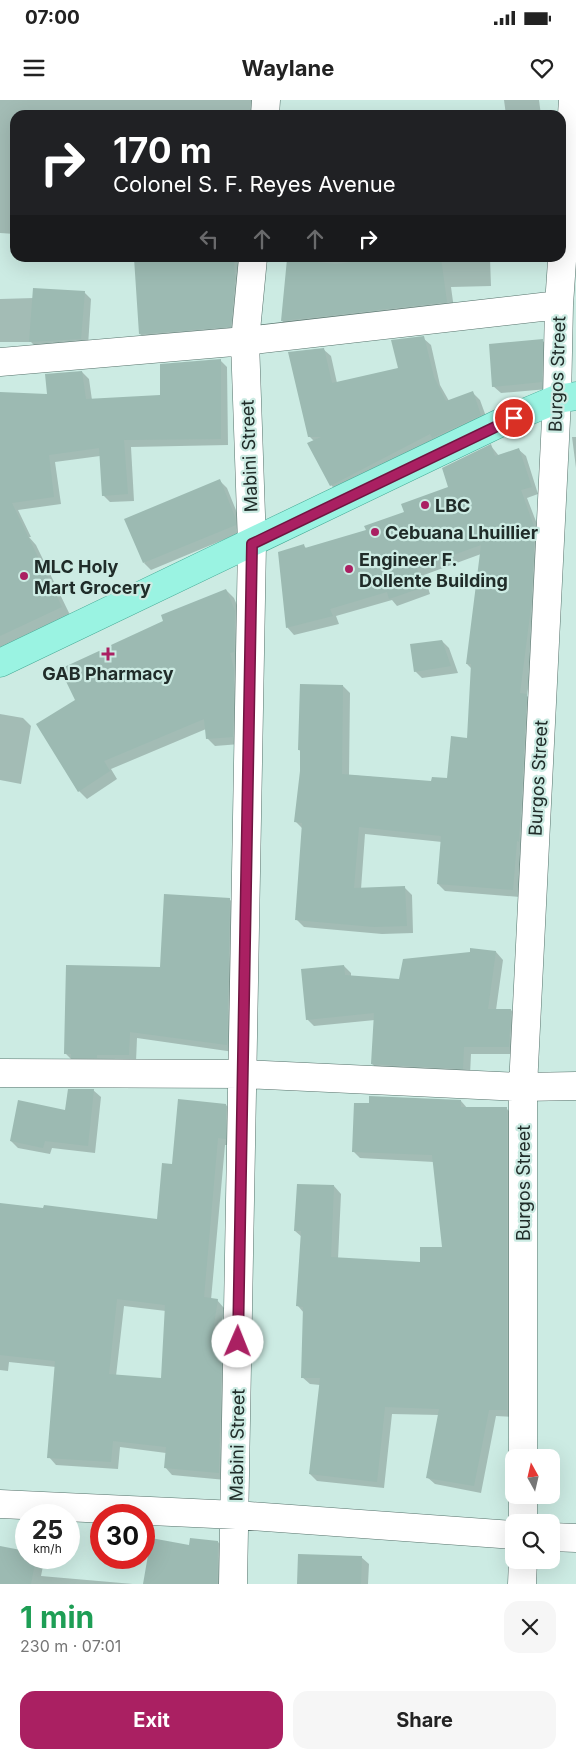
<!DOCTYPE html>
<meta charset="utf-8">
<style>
:root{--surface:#fff;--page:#f6f6f6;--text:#222;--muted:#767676;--accent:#aa2062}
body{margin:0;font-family:Inter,sans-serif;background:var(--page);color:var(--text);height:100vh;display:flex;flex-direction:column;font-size:19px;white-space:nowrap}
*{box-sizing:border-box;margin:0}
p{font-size:16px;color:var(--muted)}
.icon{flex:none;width:28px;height:28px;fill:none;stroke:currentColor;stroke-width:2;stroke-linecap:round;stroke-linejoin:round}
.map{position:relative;height:1484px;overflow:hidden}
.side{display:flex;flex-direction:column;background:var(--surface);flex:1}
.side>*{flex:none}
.guide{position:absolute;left:10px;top:10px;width:556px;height:152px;border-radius:15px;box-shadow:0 5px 20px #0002;background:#202124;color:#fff;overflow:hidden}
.needle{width:32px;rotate:352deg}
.tools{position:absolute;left:505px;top:1349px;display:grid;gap:10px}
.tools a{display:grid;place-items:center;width:55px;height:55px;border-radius:10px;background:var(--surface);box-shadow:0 5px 20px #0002;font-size:25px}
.speed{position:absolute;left:15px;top:1404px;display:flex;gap:10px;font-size:25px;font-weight:700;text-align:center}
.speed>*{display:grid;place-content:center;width:65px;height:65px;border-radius:50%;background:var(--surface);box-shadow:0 5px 20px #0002;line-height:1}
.speed small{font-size:12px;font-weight:400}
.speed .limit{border:8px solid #d22;background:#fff;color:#111}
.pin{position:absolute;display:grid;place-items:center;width:42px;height:42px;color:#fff;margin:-21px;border:2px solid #fff;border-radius:50%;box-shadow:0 1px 5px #0007}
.me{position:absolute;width:55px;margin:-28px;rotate:1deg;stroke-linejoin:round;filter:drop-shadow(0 0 4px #0008)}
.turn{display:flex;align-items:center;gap:18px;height:105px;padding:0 20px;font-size:22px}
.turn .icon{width:65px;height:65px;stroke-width:2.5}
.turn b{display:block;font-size:35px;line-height:42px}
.lanes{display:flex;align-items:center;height:48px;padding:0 20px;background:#0003;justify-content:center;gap:25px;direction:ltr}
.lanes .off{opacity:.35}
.round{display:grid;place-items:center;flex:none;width:52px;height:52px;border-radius:15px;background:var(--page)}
.head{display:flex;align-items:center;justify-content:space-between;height:85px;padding:0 20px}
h1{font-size:30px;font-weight:700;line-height:38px;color:#1e9e55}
.action{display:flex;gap:10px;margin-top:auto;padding:10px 20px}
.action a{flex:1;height:58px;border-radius:15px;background:var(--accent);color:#fff;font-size:20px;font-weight:700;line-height:58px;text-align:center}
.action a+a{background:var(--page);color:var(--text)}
.status{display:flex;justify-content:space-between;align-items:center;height:35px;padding:0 25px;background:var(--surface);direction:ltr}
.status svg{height:14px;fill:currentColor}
header{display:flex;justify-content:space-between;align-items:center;height:65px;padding:0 20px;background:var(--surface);font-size:22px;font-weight:700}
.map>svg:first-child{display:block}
.shadow{fill:#0003;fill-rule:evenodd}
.building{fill:#9cbab2;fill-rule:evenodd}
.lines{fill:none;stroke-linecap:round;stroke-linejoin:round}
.minor-casing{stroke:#56726b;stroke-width:29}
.major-casing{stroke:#43a894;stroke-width:29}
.minor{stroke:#fff;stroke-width:28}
.major{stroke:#9af3e2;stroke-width:28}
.route-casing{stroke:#6e1540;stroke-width:12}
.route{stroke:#aa2062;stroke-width:9}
.poi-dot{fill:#aa2062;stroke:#ccebe3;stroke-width:2}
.labels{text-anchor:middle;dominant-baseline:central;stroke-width:4.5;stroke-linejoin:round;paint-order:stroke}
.street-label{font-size:18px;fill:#202c29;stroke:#ccebe3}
.poi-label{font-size:18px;font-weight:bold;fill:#202c29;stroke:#ccebe3;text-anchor:start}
</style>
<div class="status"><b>07:00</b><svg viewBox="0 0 49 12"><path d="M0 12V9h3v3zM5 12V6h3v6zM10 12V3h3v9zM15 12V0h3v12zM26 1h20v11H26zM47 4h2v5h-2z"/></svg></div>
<header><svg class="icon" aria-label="menu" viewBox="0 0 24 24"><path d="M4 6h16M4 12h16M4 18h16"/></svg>Waylane<svg class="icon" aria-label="heart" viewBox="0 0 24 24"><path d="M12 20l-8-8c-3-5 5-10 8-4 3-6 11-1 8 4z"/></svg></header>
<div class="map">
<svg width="576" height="1484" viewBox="0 0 576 1484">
<rect width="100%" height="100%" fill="#ccebe3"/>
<path class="shadow" d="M0,0H258L257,15H15V134L0,133Z
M504,0H539L541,15H506Z
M136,158H240L238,233L148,241L140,234Z
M312,158H375L376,160L393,158H490L491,186L451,187L454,209L289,228L282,221L313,163Z
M84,192L91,199L88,246L38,249L31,242H0V199L34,198Z
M423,238L431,245L440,285L449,301L473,293L480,300L488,322L338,392L331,385L314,341L309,336L323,249L331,256L337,283L399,269Z
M542,240L549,248L548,289L501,293L493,286Z
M220,260L227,267L228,345L131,347L134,401L110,402L103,395L100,356L55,362L61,404L18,410L31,437H29L36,445L71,517L0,551V293L49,296L82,272L89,279L92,300L161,296Z
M572,337H576V368Z
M491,346L499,356L518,349L526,356L538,394L527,398L542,437L538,515L527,596L534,602L520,797L445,791L438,784L442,742L365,734L361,789L405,788L412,795L413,833L382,834L304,827L296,819L303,729L296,722L302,671V652L299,650L343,586L350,593L349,675L432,682L448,679L468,639L472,569L467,564L481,454L424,475L430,494L397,506L392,500L336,516L339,524L294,535L287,527L303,445L307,449L367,431L406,413L450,388Z
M219,380L227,388L242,425V432L151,470L144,463Z
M226,490L234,498L243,520L240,644L215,646L207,638L206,629L111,669L117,679L87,699L79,691L77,600L112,551Z
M442,541L449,548L458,573L422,578L415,571Z
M0,614L23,618L31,626L21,684L0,680Z
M229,799L237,806L234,952L137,938L136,962L73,961L65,953L162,868Z
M496,852L503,860L496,910H511L518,918L516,954H471L470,975L380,971L372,964L375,920L314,926L307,919L344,866L351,873V877L400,880Z
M93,990L101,997L95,1053L52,1048L50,1054L18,1048L11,1041L66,1011Z
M461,1001L468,1009H507L514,1016V1317L496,1316L481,1393L435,1384L427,1377L439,1315L392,1314L384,1388L317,1381L310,1374L320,1285L310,1284L302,1277L304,1213L298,1206L302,1137L295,1131L334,1086L341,1094L338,1159L421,1164L444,1148L434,1062L360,1058L353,1051Z
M226,1005L233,1012L232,1045H225L211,1200H217L224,1208L220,1239L229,1246L226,1380L172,1375L165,1367L166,1353L120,1347L118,1369L56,1365L49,1357L56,1267L9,1262L8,1271L0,1270V1104L158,1120L173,1066ZM124,1206L166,1211L162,1279L116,1276Z
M218,1442L225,1449L224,1484H144L190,1447Z
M0,1447L26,1452V1458H40L44,1461L41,1476L133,1484H0Z
M361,1457L369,1464L368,1484H298Z"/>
<path class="building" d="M134,158H234L235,179L231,227L139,234Z
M384,158H441L447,202L281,221L287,159L336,164Z
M33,188L85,191L81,239L29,242Z
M424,236L434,277L446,301L473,291L481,315L432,338L430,334L330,386L307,343L321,337H308L288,252L324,248L332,283L398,268L391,240Z
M543,239L542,282L492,287L489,244Z
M221,259V339L124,340L128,394L102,396L99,348L49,355L54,397L12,403L62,507L0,536V292L47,294L45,274L82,271L86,299L160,295V264Z
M491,344L495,356L519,348L532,387L521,390L535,429L531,507L520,593L527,594L519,742L517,741L513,790L437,784L441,736L359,727L354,788L405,786L407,826L374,827L295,820L302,723L294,722L300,671V650H298L300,584L343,585L342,674L431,681L432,677L447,678L451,636L467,638L471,564H466L481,445L417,468L424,487L389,499L387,492L330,509L333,516L286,528L278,452L304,444L305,448L366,430L364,426L404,412L401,404L448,387L442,368Z
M220,379L235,417L236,425L143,463L124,419Z
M226,489L235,511L234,552L230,553L234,569L233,637L206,639L204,619L104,661L110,671L78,692L36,624L75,600L60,569L99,551L111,550V545L163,521L161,515Z
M442,540L451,566L414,572L410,544Z
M164,794L230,798L227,945L130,932L129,955H97V958H71V954H64L66,865L160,867Z
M470,848L496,851L488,909H511L509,947H464L463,969L371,964L374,913L306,920L301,869L344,865L345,875L399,879L403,859L470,852Z
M68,989H94L88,1046L45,1041L43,1048L10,1041L18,1000L65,1010Z
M369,996L461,1000V1007H507V1310H489L474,1386L426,1378L439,1309L385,1307L377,1382L309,1374L320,1278H301L303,1207L296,1206L301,1131H294L297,1084L334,1085L331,1157L420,1162V1147H442L432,1055L352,1052L354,1003H369Z
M178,999L226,1004V1039L218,1038L204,1197L218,1199L212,1237L222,1238L219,1373L164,1368L166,1347L113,1341L111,1362L47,1358L55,1261L0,1255V1103L43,1108L44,1105L157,1119L162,1063L172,1064ZM117,1199L165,1205L161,1278L109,1274Z
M151,1438L189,1445L190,1438L218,1441L217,1484H143Z
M0,1446L26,1451V1458H36L31,1484H0Z
M298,1454L362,1456L361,1484H297Z"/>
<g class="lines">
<g class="minor-casing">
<path id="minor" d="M265,15L266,0
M0,262L245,241L559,205
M0,973L243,974L523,987L576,986
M523,1358V987L557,299L559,205L573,0
M523,1395V1422
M0,1404L236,1415L514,1435
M551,1437L576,1438
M233,1484L252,444L245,241L253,158
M522,1484L523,1460"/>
</g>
<g class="major-casing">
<path id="major" d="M0,563L500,323L557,299L576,296"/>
</g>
<use href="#minor" class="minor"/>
<use href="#major" class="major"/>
</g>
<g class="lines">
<g class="route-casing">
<path id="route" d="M238,1242L252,444L514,318"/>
</g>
<use href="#route" class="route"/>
</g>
<g class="poi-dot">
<circle cx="425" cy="405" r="5"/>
<circle cx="375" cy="432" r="5"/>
<circle cx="349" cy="469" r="5"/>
<circle cx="24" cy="476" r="5"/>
<path d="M105.5 546.5h5v5h5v5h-5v5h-5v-5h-5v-5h5z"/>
</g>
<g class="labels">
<g class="street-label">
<text transform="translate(557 274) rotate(-88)">Burgos Street</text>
<text transform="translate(249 356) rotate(-92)">Mabini Street</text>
<text transform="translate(538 678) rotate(-87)">Burgos Street</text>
<text transform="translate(523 1083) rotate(-90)">Burgos Street</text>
<text transform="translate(237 1345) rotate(-89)">Mabini Street</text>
</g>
<g class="poi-label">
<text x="435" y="405">LBC</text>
<text x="385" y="432">Cebuana Lhuillier</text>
<text x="359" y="459">Engineer F.<tspan x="359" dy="21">Dollente Building</tspan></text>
<text x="34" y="466">MLC Holy<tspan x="34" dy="21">Mart Grocery</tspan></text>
<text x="108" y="573" text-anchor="middle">GAB Pharmacy</text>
</g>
</g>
</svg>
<div class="tools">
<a><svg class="needle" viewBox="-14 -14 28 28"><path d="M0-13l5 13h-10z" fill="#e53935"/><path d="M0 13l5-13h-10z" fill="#767676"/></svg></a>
<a><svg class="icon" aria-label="search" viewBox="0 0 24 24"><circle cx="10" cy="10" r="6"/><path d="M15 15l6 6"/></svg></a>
</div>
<div class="speed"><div>25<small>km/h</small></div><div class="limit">30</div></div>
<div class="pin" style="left:514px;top:318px;background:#d93025"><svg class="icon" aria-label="arrive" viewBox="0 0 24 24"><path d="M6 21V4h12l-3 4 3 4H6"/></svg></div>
<svg class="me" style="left:238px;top:1242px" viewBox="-20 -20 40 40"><circle r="19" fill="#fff"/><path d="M0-13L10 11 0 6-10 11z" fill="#aa2062"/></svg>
<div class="guide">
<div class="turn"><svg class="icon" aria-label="right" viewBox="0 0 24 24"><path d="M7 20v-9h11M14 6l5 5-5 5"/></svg><div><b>170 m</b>Colonel S. F. Reyes Avenue</div></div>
<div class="lanes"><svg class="icon off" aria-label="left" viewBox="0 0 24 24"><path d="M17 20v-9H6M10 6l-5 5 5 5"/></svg><svg class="icon off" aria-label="ahead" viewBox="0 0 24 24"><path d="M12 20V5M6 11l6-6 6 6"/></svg><svg class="icon off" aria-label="ahead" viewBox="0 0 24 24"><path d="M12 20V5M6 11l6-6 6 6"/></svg><svg class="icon" aria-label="right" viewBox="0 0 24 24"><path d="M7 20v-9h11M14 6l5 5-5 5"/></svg></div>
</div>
</div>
<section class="side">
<div class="head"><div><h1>1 min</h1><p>230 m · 07:01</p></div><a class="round"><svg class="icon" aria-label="close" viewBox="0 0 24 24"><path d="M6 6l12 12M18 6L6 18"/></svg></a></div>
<div class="action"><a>Exit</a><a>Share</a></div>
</section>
